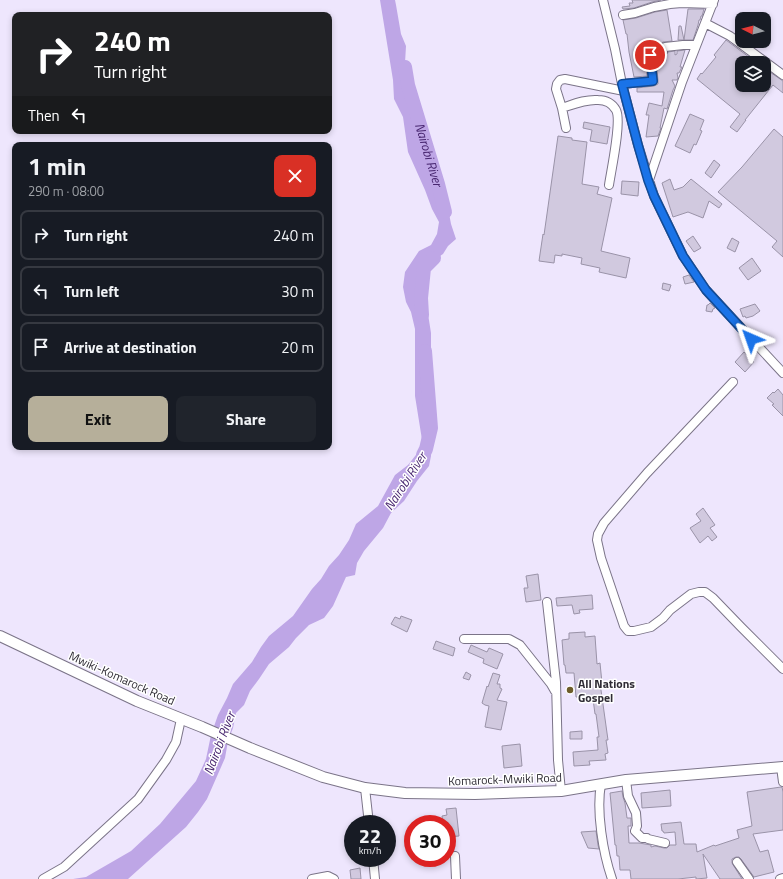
<!DOCTYPE html>
<meta charset="utf-8">
<style>
:root{--surface:#171b24;--page:#20242c;--text:#f1f3f6;--muted:#9ea1a6;--line:#363941;--accent:#b6af9a}
body{margin:0;font-family:"Titillium Web",sans-serif;background:var(--page);color:var(--text);height:100vh;display:flex;flex-direction:column;font-size:15px;white-space:nowrap}
*{box-sizing:border-box;margin:0}
p{font-size:13px;color:var(--muted)}
.icon{flex:none;width:22px;height:22px;fill:none;stroke:currentColor;stroke-width:2;stroke-linecap:round;stroke-linejoin:round}
.map{position:relative;flex:1;overflow:hidden}
.drawer{position:absolute;left:12px;top:142px;width:320px;height:308px;display:flex;flex-direction:column;background:var(--surface);border-radius:8px;box-shadow:0 2px 6px #0003}
.drawer>*{flex:none}
.guide{position:absolute;left:12px;top:12px;width:320px;height:122px;border-radius:8px;box-shadow:0 2px 6px #0003;background:#202124;color:#fff;overflow:hidden}
.needle{width:26px;rotate:276deg}
.tools{position:absolute;left:735px;top:12px;display:grid;gap:8px}
.tools a{display:grid;place-items:center;width:36px;height:36px;border-radius:8px;background:var(--surface);box-shadow:0 2px 6px #0003;font-size:20px}
.speed{position:absolute;left:344px;top:815px;display:flex;gap:8px;font-size:20px;font-weight:700;text-align:center}
.speed>*{display:grid;place-content:center;width:52px;height:52px;border-radius:50%;background:var(--surface);box-shadow:0 2px 6px #0003;line-height:1}
.speed small{font-size:10px;font-weight:400}
.speed .limit{border:6px solid #d22;background:#fff;color:#111}
.pin{position:absolute;display:grid;place-items:center;width:34px;height:34px;color:#fff;margin:-17px;border:2px solid #fff;border-radius:50%;box-shadow:0 1px 4px #0007}
.me{position:absolute;width:44px;margin:-22px;rotate:317deg;stroke-linejoin:round;filter:drop-shadow(0 0 3px #0008)}
.turn{display:flex;align-items:center;gap:14px;height:84px;padding:0 16px;font-size:18px}
.turn .icon{width:52px;height:52px;stroke-width:2.5}
.turn b{display:block;font-size:28px;line-height:34px}
.then{display:flex;align-items:center;height:38px;padding:0 16px;background:#0003;gap:8px;font-size:15px}
.round{display:grid;place-items:center;flex:none;width:42px;height:42px;border-radius:8px;background:var(--page)}
.overview{display:flex;align-items:center;justify-content:space-between;height:68px;padding:0 16px}
h1{font-size:24px;font-weight:700;line-height:30px}
.primary-button{display:flex;gap:8px;margin-top:auto;padding:8px 16px}
.primary-button a{flex:1;height:46px;border-radius:8px;background:var(--accent);color:#111;font-size:16px;font-weight:700;line-height:46px;text-align:center}
.primary-button a+a{background:var(--page);color:var(--text)}
ul{padding:0;list-style:none}
li{display:flex;align-items:center;gap:12px;height:50px;margin:0 8px 6px;padding:0 8px;border:2px solid var(--line);border-radius:8px}
li div{flex:1}
li b{display:block;font-size:15px}
li em{font-style:normal}
.map>svg:first-child{display:block}
.water{fill:#bea6e6}
.lines{fill:none;stroke-linecap:round;stroke-linejoin:round}
.river{stroke:#bea6e6;stroke-width:14}
.building{fill:#d1c9df;stroke:#9a93a8}
.minor-casing{stroke:#7b7488;stroke-width:10}
.major-casing{stroke:#7b7488;stroke-width:12}
.minor{stroke:#fff;stroke-width:8}
.major{stroke:#fff;stroke-width:10}
.route-casing{stroke:#114b97;stroke-width:10}
.route{stroke:#1a73e8;stroke-width:7}
.poi-dot{fill:#6d5c2a;stroke:#fff;stroke-width:1.5}
.labels{text-anchor:middle;dominant-baseline:central;stroke-width:3;stroke-linejoin:round;paint-order:stroke}
.street-label{font-size:12px;fill:#2f2c35;stroke:#fff}
.poi-label{font-size:12px;font-weight:bold;fill:#2f2c35;stroke:#fff;text-anchor:start}
.water-label{font-size:13px;font-style:italic;fill:#47256f;stroke:#fff}
</style>
<div class="map">
<svg width="783" height="879" viewBox="0 0 783 879">
<rect width="100%" height="100%" fill="#eee6fd"/>
<path class="water" d="M380,0H395L396,5L401,34L406,46L405,63L408,80V93L411,106L420,130V147L428,162L437,188L448,208L451,224L456,239L448,246L443,254L431,262L418,281L421,295L428,314L431,333V352L427,370V385L424,409L428,424L429,439L431,456L429,466L417,481L404,501L391,513L383,528L364,551L357,563L355,575L346,577L333,606L324,618L309,625L296,638L289,647L269,664L259,679L250,691L244,705L236,713L233,728L228,741L225,758L207,799L198,812L186,827L128,879H73L86,877L131,851L160,824L196,781L206,759L211,735L218,715L227,698L233,684L252,662L261,647L269,636L293,616L312,589L321,579L329,566L339,555L349,540L356,524L378,506L395,475L408,465L423,446L415,396V329L411,312L406,302L403,287L405,272L419,251L431,245L437,234L439,222L432,209L425,190L408,152L403,117L394,99L393,80Z"/>
<g class="lines">
<g class="river">
<path id="s1" d="M405,67L408,85L438,184L445,212"/>
<path d="M422,315L421,298L424,268L434,258"/>
<path d="M423,455L426,449L431,428L425,351"/>
</g>
</g>
<path class="building" d="M632,0H661L652,2L634,8L623,9L622,7L630,6L629,3H633Z
M688,9H704L702,16H701L700,20H699L698,25L693,40H684Z
M667,10L672,41L663,42L659,45L658,47L646,51L645,56L647,76L634,77L629,52L627,34H626L623,20L636,18L655,12Z
M679,26H681L684,40H678Z
M726,40L757,63H742V85H764V68L783,81V93L773,85L745,120H746L737,132L730,127L740,114L697,79L701,73L702,74L716,57L714,55Z
M685,50L680,67H682L679,73H677L678,78L677,80H672L675,86L673,90L667,109L664,108L660,128H661L658,136L646,137L649,115H646L649,103L662,106L664,92H637V88L654,86L658,84V80L656,59L665,56L668,52L675,51V55L677,54V51Z
M690,114L704,120L700,130L702,131L696,145L694,144L690,153L675,146Z
M584,122L610,127L607,144L590,141L592,130L583,128Z
M774,129L783,137V257L772,247L777,241L718,192L742,167Z
M558,136L572,138V140L587,142L582,184L599,187L597,194L612,198L601,251L630,258L626,278L599,272L600,268L581,264L582,258L562,254V256L555,255L554,263L539,261L543,234L544,235Z
M714,160L720,165L711,178L705,173Z
M670,179L674,190L683,187L691,179L722,204L719,208L709,201L703,218L688,212L673,217L662,183Z
M622,181L639,182L638,196L621,194Z
M693,236L701,248L694,252L686,241Z
M732,238L739,242L735,252L727,248Z
M752,258L761,271L748,280L739,268Z
M689,275L694,282L685,284L683,277Z
M663,283L671,285L669,291L662,289Z
M710,303L715,308L713,309L712,312L706,311L707,305H708Z
M755,304L760,311L753,316L746,318L745,316L743,317L740,309Z
M744,352L754,362L745,372L735,362Z
M778,389L783,395V416L772,405L774,404L767,398L773,392L774,393Z
M703,508L715,525L710,528L717,537L712,541L708,536L700,543L690,528L701,521L696,514Z
M538,574L541,600L526,602L524,588H528L526,576Z
M592,595L593,609L579,610L580,613L574,614L572,605L557,606L556,598Z
M401,616L412,620L407,632L391,624L395,617L400,619Z
M585,632V637L595,636L597,664L600,663L602,683H600L608,740H606L608,753L605,754L606,760L589,761L590,765L574,766L573,752L598,750L597,737H599L596,714H595L593,699L580,700V697H576L574,673H566L565,665H564L562,640L569,639V633Z
M436,641L455,648L453,656L433,649Z
M471,645L487,652L489,648L503,654L497,669L483,663L484,659L468,652Z
M466,672L471,675L469,680L463,678Z
M493,673L500,675L497,684H500V688L502,689L497,700L507,702L501,730L485,727L489,706L485,705L482,703L487,686L488,687Z
M582,731V739H570V732Z
M520,744L522,766L504,768L502,746Z
M781,787H782L783,792V830L753,834L760,852L768,850L774,872L754,877L741,859L739,857H736L732,859V863L742,879H720L703,854L707,878L696,879V877L678,879H631L630,870H620L619,856H617L616,845H615L610,793L622,791L623,797L625,803L627,818H631V826H628L629,843H639L651,845V847L655,846L664,848H667L670,845H676L675,832L664,833L663,831H662L661,824L681,822L684,844H696L697,852L714,845L715,846L739,838L737,830L752,826L747,792Z
M670,790L671,806L642,808L641,793Z
M456,808L459,836L447,837V824H443L442,816L447,815L446,809Z
M596,831L598,845L599,849L588,848L581,832Z
M360,868L361,879H351L350,870Z"/>
<g class="lines">
<g class="minor-casing">
<path id="minor" d="M603,0L615,49L622,84L638,145L649,180L654,196L683,256L706,290L783,373
M623,15L635,13L654,7L670,4L682,3L713,4
M705,23L730,36L783,75
M622,84L653,81L650,55L663,51V48L665,47L683,45H696
M562,108C574,104 586,99 598,100C605,100 612,103 616,110C622,121 611,171 609,185
M566,128L562,108L556,89L557,84L560,80L565,79L624,91
M649,180L682,82L714,0
M733,382L647,473L604,523L598,534L597,540L601,558L624,626L628,631H634L651,627L663,618L670,610L691,594L699,592H705L713,598L741,627L783,669
M547,602L556,682L558,760L561,791
M464,639H509L520,645L551,684L555,691
M781,767L783,782
M626,780L628,796L636,813L637,826L635,831L642,838H647L648,839L665,843
M601,784C596,811 603,853 612,879
M365,788L369,824
M455,856L456,879
M373,858L375,879
M737,862L749,879
M43,879L64,867L138,799L166,760L176,742L181,719
M312,879L328,876L334,879
M780,879L783,878"/>
</g>
<g class="major-casing">
<path id="major" d="M0,636L137,701L202,727L250,748L323,777L365,788L405,793L475,794L561,791L626,780L783,767"/>
</g>
<use href="#minor" class="minor"/>
<use href="#major" class="major"/>
</g>
<g class="lines">
<g class="route-casing">
<path id="route" d="M650,55L653,81L622,84L638,145L648,180L654,196L683,256L706,290L751,339"/>
</g>
<use href="#route" class="route"/>
</g>
<circle class="poi-dot" cx="570" cy="690" r="4"/>
<g class="labels">
<g class="street-label">
<text transform="translate(122 678) rotate(24)">Mwiki-Komarock Road</text>
<text transform="translate(505 779) rotate(-2)">Komarock-Mwiki Road</text>
</g>
<g class="poi-label">
<text x="578" y="683">All Nations<tspan x="578" dy="14">Gospel</tspan></text>
</g>
<g class="water-label">
<text stroke="none"><textPath href="#s1" startOffset="91">Nairobi River</textPath></text>
<text transform="translate(405 481) rotate(-57)">Nairobi River</text>
<text transform="translate(219 743) rotate(-69)">Nairobi River</text>
</g>
</g>
</svg>
<div class="tools">
<a><svg class="needle" viewBox="-14 -14 28 28"><path d="M0-13l5 13h-10z" fill="#e53935"/><path d="M0 13l5-13h-10z" fill="#9ea1a6"/></svg></a>
<a><svg class="icon" aria-label="layers" viewBox="0 0 24 24"><path d="M12 4l9 5-9 5-9-5zM3 14l9 5 9-5"/></svg></a>
</div>
<div class="speed"><div>22<small>km/h</small></div><div class="limit">30</div></div>
<div class="pin" style="left:650px;top:55px;background:#d93025"><svg class="icon" aria-label="arrive" viewBox="0 0 24 24"><path d="M6 21V4h12l-3 4 3 4H6"/></svg></div>
<svg class="me" style="left:751px;top:339px" viewBox="-20 -20 40 40"><path d="M0-17L14 15 0 8-14 15z" fill="#1a73e8" stroke="#fff" stroke-width="4"/></svg>
<div class="guide">
<div class="turn"><svg class="icon" aria-label="right" viewBox="0 0 24 24"><path d="M7 20v-9h11M14 6l5 5-5 5"/></svg><div><b>240 m</b>Turn right</div></div>
<div class="then">Then<svg class="icon" aria-label="left" viewBox="0 0 24 24"><path d="M17 20v-9H6M10 6l-5 5 5 5"/></svg></div>
</div>
<section class="drawer">
<div class="overview"><div><h1>1 min</h1><p>290 m · 08:00</p></div><a class="round" style="background:#d93025;color:#fff"><svg class="icon" aria-label="close" viewBox="0 0 24 24"><path d="M6 6l12 12M18 6L6 18"/></svg></a></div>
<ul>
<li><svg class="icon" aria-label="right" viewBox="0 0 24 24"><path d="M7 20v-9h11M14 6l5 5-5 5"/></svg><div><b>Turn right</b></div><em>240 m</em></li>
<li><svg class="icon" aria-label="left" viewBox="0 0 24 24"><path d="M17 20v-9H6M10 6l-5 5 5 5"/></svg><div><b>Turn left</b></div><em>30 m</em></li>
<li><svg class="icon" aria-label="arrive" viewBox="0 0 24 24"><path d="M6 21V4h12l-3 4 3 4H6"/></svg><div><b>Arrive at destination</b></div><em>20 m</em></li>
</ul>
<div class="primary-button"><a>Exit</a><a>Share</a></div>
</section>
</div>
